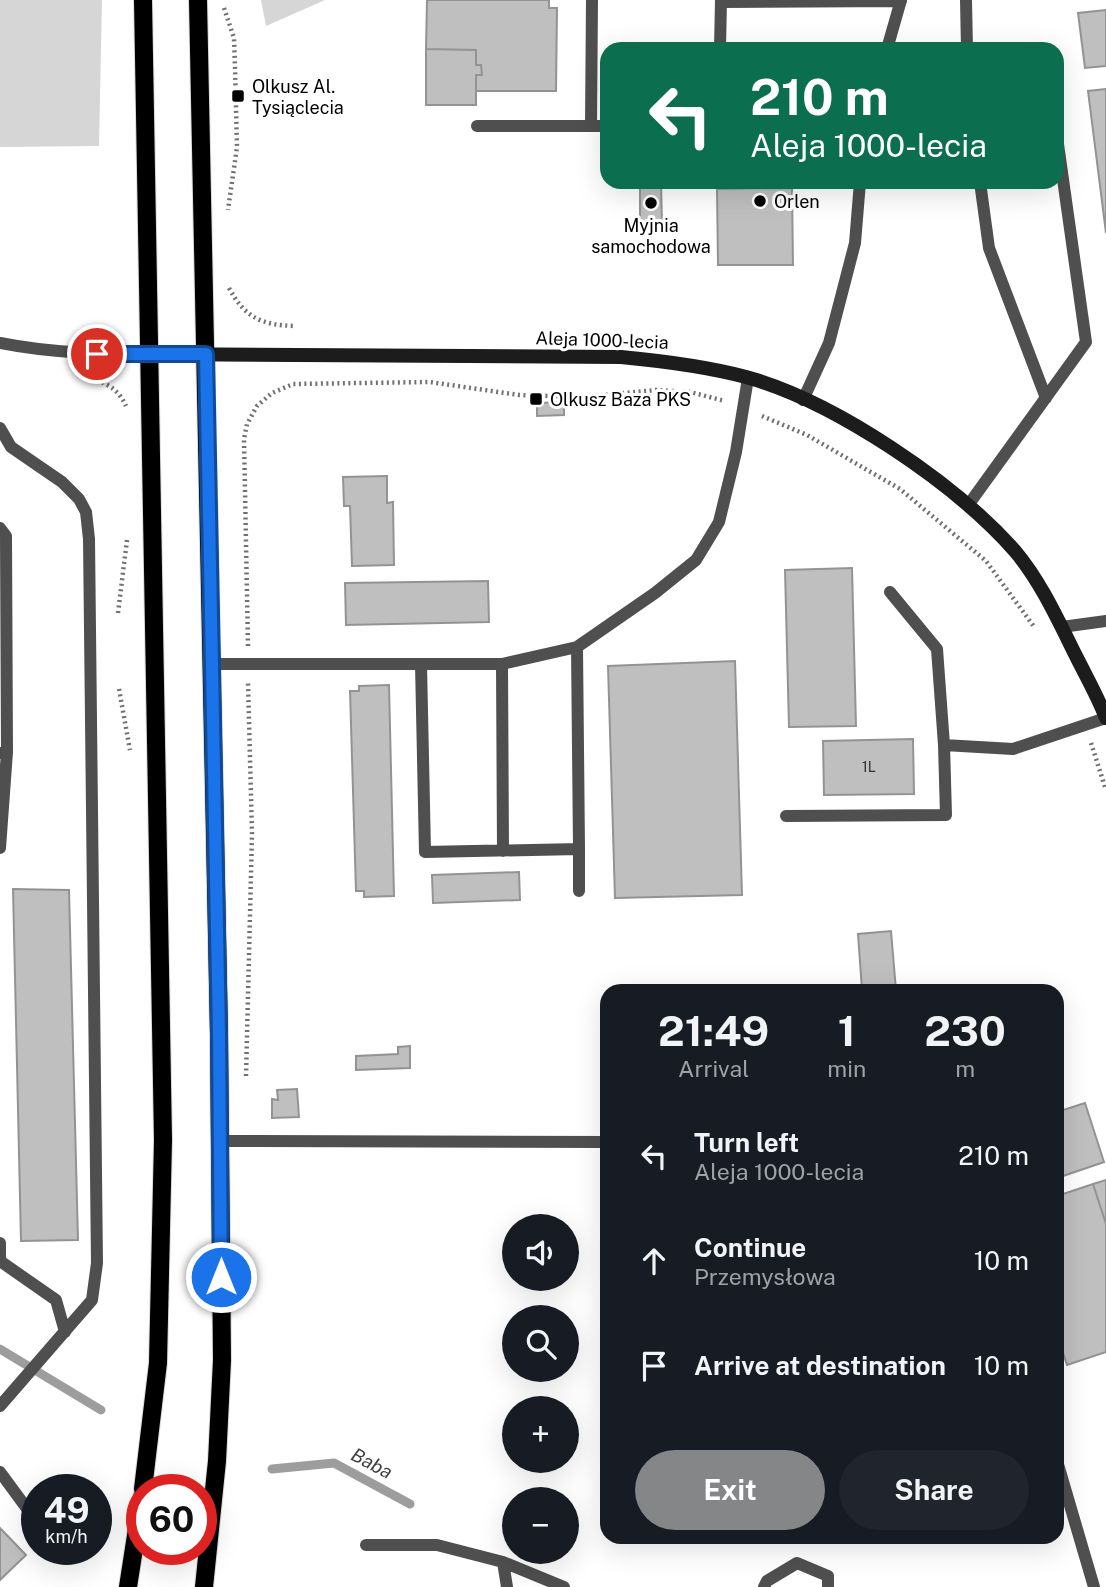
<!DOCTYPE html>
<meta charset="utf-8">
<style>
:root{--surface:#171b24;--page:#20242c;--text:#f1f3f6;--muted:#9ea1a6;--accent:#858687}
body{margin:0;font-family:"Public Sans",sans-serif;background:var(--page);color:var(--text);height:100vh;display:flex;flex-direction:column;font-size:26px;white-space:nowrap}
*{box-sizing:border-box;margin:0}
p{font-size:23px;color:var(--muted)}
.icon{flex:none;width:38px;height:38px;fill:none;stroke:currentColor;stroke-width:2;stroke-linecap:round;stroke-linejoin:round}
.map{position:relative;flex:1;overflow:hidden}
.sheet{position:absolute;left:600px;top:984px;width:464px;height:560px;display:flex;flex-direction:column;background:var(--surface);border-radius:21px;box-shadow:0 7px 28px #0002}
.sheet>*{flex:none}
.banner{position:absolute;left:600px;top:42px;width:464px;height:147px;border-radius:21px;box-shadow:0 7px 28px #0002;background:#0b6e4f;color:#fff;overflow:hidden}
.tools{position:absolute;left:502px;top:1214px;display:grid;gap:14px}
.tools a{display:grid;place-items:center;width:77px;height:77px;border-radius:50%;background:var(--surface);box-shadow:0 7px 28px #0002;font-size:35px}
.speed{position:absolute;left:21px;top:1474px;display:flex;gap:14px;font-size:35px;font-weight:700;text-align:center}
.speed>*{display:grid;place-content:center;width:91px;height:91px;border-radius:50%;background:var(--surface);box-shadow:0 7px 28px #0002;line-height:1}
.speed small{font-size:18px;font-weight:400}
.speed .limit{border:10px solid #d22;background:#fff;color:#111}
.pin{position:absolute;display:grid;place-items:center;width:60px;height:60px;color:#fff;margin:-30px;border:4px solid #fff;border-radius:50%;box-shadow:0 2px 7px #0007}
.me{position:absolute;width:77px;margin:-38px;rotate:0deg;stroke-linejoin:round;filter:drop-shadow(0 0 5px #0008)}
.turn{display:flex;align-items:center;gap:24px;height:147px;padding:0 35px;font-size:32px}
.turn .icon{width:91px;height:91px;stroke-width:2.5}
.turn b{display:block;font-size:49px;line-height:60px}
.eta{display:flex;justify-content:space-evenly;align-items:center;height:119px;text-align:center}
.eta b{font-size:42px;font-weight:700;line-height:49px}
.button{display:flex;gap:14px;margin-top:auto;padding:14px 35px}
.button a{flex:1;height:80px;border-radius:42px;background:var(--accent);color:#fff;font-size:28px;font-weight:700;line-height:80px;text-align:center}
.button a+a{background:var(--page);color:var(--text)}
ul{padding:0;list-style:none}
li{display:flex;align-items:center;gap:21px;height:105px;padding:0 35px}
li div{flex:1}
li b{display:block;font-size:26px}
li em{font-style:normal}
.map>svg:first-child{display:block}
.green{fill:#d6d6d6}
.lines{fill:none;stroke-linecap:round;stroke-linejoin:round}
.stream{stroke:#9d9d9d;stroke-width:9}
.building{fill:#bfbfbf;stroke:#939393;stroke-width:2}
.primary-casing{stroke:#dbdbdb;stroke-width:20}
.path{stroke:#717171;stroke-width:4.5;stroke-dasharray:2 3.5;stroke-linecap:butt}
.lane{stroke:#4f4f4f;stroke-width:12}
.secondary{stroke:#1c1c1c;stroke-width:14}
.primary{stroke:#000;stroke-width:18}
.route-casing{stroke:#114b97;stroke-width:18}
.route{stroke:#1a73e8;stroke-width:12}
.poi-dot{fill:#000;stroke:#fff;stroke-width:2.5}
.labels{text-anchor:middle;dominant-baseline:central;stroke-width:6;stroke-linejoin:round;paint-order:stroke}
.number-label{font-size:14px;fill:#303030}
.poi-label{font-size:18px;fill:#000;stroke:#fff;text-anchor:start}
.street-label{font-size:18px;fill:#000;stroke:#fff}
.water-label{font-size:19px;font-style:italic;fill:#3e3e3e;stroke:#fff}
</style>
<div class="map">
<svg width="1106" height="1587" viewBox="0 0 1106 1587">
<rect width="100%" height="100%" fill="#fff"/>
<path class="green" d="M0,0H102L99,146L0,147Z
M261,0H325L266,26Z"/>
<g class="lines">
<path class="stream" d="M0,1349L101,1410
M272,1469L334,1463L410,1504"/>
</g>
<path class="building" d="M427,0H549V8H557L556,91H476V75H482L481,65H476V50L426,49Z
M1106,10V66L1085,68L1078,13Z
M426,49L476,50V65H481L482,75H476V105H426Z
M1106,89V233L1088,91Z
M640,182H661L662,224H640Z
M735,182H776V188H735Z
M792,188L793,265H718L717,189Z
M564,402V415L537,416V403Z
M387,476V503L393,502L394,565L352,566L350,506H344L343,477Z
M852,568L856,726L789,727L785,570Z
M488,581L489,622L346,625L345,583Z
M735,661L742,895L615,898L608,666Z
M389,685L394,896L364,897V891H356L350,691H359V686Z
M913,739L914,794L824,795L823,741Z
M519,872L520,900L433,903L432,875Z
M13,889L69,890L78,1240L21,1241Z
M891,931L896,990H862L858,934Z
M410,1046V1068L356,1070V1056L398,1054V1047Z
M297,1089L299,1117L272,1118V1099L278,1100L277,1090Z
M1085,1103L1104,1162L1057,1178V1112Z
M1106,1180V1224L1093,1184Z
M1093,1184L1106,1224V1352L1067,1365L1057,1334V1196Z
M0,1528L26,1555L0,1580Z"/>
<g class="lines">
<g class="primary-casing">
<path id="primary" d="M198,0L219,1034L222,1360L217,1461L204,1587
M143,1489L158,1363L163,1140L143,0
M128,1587L142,1497"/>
</g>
<path class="path" d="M224,8L234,38L235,67L237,147L228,210
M229,288C245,318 262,325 295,326
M97,380C111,386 119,391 126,406
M762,416L807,435L900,489L986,561L1035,628
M118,613L127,540
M248,646L244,439L247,424L257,406L272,393L293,384L430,382L519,395L583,397L656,390L690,392L725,401
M119,689L130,750
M1091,743L1106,790
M246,1076L252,834L248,682"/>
<path class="lane" d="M966,0L967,49
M721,2L901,1
M720,49L721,0
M887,49L901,0
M477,126H607
M591,126L592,0
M980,182L989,248L1046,398
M0,343C50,353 99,354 150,354
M803,400L829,343L855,243L860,182
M0,428L11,447L62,482L79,499L86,512L89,539L97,1263L92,1300L0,1406
M969,504L1086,342L1057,137
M0,528L6,536L7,752L0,753
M890,592L937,649L944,745
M1062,627L1106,621
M211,664H502L577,647L655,593L696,560L719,522L736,452L748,378
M421,664L425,852L579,849L577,647
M502,664L503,851
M786,816L946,815L944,745L1013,749L1106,718
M0,848L7,752
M579,849V891
M220,1141L607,1142
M0,1243V1261
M0,1261L56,1300L65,1332
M1057,1461L1094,1587
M0,1472L28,1510
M366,1545H437L503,1562L564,1587
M503,1562L507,1587
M764,1587L767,1581L797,1563L828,1576V1587"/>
<path class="secondary" d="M150,354L621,357C663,361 705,366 746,377C834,401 955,483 1015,551C1041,582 1058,620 1076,656C1086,676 1098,697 1106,718"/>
<use href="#primary" class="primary"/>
</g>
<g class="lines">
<g class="route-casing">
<path id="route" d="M97,354H206L219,1034L221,1277"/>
</g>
<use href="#route" class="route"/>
</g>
<g class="poi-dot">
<rect x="231" y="89" width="14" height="14" rx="3.5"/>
<circle cx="760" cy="201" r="7"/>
<circle cx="651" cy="203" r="7"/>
<rect x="529" y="392" width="14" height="14" rx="3.5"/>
</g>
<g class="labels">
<g class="number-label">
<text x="869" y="767">1L</text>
</g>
<g class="poi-label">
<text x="252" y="86">Olkusz Al.<tspan x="252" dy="21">Tysiąclecia</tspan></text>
<text x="774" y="201">Orlen</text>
<text x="651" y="225" text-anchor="middle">Myjnia<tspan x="651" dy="21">samochodowa</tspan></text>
<text x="550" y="399">Olkusz Baza PKS</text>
</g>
<g class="street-label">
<text transform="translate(602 340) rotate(2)">Aleja 1000-lecia</text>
</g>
<g class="water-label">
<text transform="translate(372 1463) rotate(28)">Baba</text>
</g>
</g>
</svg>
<div class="tools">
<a><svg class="icon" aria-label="sound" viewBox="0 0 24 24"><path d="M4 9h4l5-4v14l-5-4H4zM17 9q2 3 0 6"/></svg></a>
<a><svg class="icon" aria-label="search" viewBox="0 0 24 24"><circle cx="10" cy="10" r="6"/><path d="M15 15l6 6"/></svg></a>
<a>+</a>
<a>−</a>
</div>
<div class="speed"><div>49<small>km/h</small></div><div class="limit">60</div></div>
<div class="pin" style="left:97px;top:354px;background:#d93025"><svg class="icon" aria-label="arrive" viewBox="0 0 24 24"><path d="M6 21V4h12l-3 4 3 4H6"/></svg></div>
<svg class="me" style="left:221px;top:1277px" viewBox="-20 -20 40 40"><circle r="17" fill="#1a73e8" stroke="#fff" stroke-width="3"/><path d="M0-11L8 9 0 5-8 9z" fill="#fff"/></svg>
<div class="banner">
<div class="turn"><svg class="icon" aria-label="left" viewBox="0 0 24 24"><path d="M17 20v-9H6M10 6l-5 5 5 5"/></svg><div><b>210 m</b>Aleja 1000-lecia</div></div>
</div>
<section class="sheet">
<div class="eta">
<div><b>21:49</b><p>Arrival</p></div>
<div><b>1</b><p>min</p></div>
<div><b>230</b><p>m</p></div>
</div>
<ul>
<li><svg class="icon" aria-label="left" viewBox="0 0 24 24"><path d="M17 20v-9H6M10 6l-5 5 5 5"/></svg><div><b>Turn left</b><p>Aleja 1000-lecia</p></div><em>210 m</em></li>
<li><svg class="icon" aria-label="ahead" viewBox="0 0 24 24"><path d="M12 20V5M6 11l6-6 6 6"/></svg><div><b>Continue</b><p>Przemysłowa</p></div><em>10 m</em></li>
<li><svg class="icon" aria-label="arrive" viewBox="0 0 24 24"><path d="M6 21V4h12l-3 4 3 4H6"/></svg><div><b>Arrive at destination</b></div><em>10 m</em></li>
</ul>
<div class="button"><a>Exit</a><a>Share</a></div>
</section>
</div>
